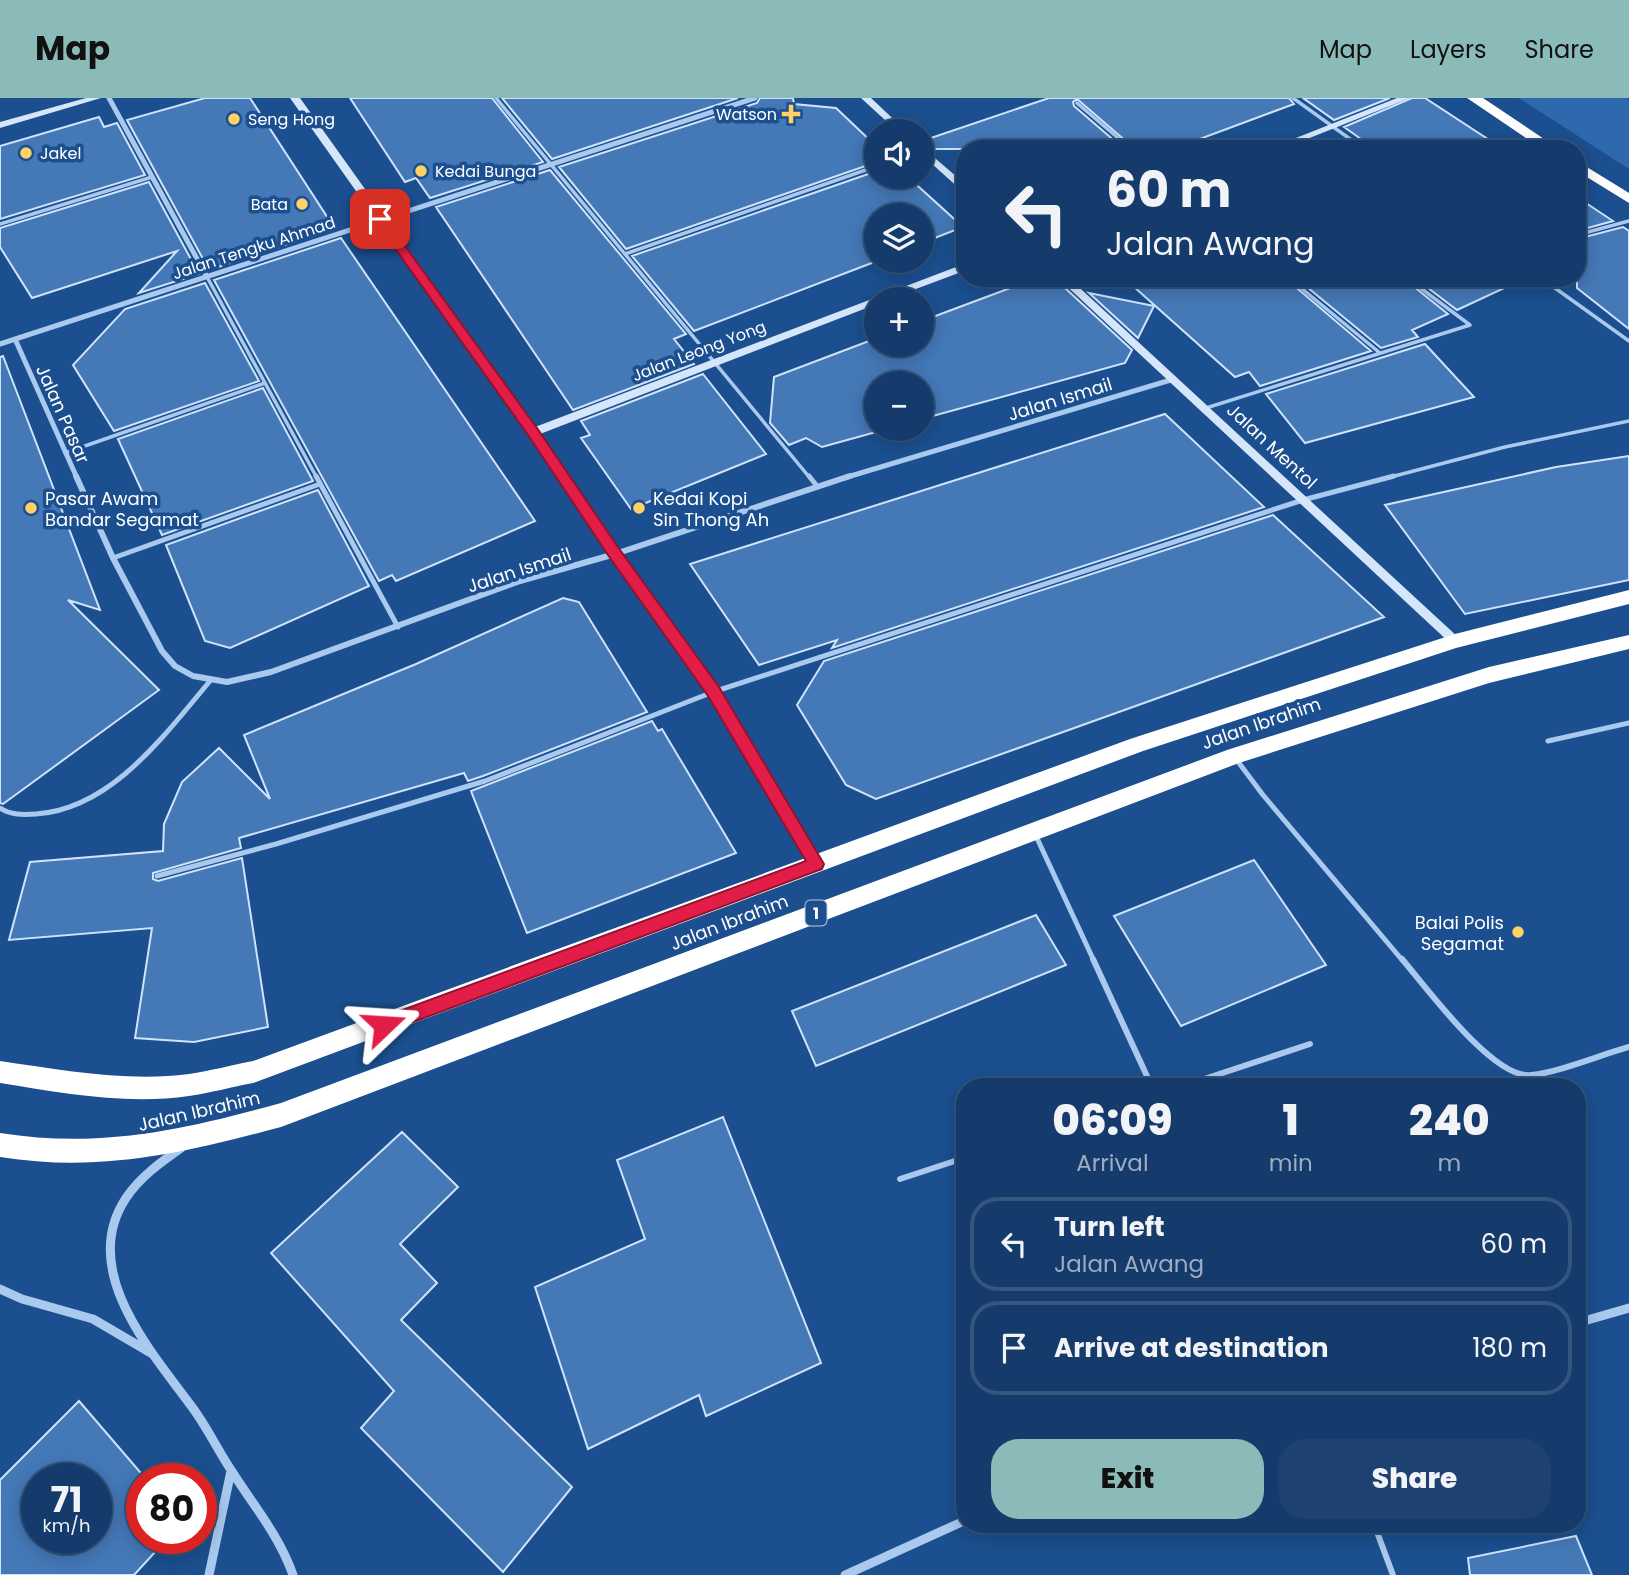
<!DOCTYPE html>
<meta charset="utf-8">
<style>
:root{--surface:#143b6b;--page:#1d4271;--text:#f1f3f6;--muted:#9dadc1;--line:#33557e;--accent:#8bbbb9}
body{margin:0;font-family:Poppins,sans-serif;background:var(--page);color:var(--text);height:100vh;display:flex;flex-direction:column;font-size:26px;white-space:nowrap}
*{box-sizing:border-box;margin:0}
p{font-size:23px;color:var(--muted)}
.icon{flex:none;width:38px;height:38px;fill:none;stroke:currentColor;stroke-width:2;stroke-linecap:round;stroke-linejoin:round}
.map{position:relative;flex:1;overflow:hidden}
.details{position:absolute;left:956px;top:980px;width:630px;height:455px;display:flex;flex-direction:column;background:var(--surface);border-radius:28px;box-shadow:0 4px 18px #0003,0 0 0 2px var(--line)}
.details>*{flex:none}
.top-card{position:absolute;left:956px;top:42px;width:630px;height:147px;border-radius:28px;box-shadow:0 4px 18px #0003,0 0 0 2px var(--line);background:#143b6b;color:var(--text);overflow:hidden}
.buttons{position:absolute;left:864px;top:21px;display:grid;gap:14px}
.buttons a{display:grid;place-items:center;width:70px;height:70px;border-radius:50%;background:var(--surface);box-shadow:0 4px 18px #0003,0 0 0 2px var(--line);font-size:35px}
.speed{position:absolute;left:21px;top:1365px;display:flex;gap:14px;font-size:35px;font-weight:700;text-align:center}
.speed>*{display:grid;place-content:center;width:91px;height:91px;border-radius:50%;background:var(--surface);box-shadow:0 4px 18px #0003,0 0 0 2px var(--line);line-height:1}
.speed small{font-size:18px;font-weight:400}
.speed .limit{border:10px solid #d22;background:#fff;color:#111}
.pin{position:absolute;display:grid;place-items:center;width:60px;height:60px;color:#fff;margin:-30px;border-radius:14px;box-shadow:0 4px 10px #0006}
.me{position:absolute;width:77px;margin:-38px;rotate:70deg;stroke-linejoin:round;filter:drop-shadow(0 0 5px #0008)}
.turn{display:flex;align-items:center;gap:24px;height:147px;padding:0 35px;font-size:32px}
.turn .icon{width:91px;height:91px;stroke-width:2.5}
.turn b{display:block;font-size:49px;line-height:60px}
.eta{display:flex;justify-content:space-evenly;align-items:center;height:119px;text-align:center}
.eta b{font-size:42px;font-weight:800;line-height:49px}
.cta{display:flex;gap:14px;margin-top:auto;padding:14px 35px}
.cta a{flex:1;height:80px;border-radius:28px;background:var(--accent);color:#111;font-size:28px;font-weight:800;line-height:80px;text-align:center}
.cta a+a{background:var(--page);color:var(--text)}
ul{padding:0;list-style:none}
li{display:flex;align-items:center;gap:21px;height:94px;margin:0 14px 10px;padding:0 21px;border:4px solid var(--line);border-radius:28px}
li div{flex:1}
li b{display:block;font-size:26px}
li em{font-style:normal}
header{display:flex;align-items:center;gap:42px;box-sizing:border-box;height:98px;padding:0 35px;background:var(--accent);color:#111}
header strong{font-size:33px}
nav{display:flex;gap:38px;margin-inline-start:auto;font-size:24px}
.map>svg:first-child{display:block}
.green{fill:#2e69ad}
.building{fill:#4478b7;stroke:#cfe3fa;stroke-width:2;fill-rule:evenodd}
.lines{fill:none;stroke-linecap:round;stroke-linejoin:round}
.lane-far2{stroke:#a9c9ee;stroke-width:3.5}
.lane-far1{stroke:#a9c9ee;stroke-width:5}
.lane{stroke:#a9c9ee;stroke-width:6}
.street-far2{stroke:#a9c9ee;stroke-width:5}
.street-far1{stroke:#a9c9ee;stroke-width:6}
.street{stroke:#a9c9ee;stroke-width:9}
.secondary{fill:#d6e6fa;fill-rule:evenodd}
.highway{fill:#fff;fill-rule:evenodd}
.route{fill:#e11d48;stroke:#92132f;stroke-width:2}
.poi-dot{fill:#ffd166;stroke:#1b4f8f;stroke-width:2.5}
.labels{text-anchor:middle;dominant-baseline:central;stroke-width:7;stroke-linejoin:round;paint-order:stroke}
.far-poi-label{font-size:16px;fill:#fff;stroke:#1b4f8f;text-anchor:start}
.far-street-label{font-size:16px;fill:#fff;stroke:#1b4f8f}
.shield{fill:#1b4f8f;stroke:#bbcadd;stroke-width:2}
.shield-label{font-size:16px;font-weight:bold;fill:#fff}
.street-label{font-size:18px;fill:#fff;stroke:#1b4f8f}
.poi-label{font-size:18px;fill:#fff;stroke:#1b4f8f;text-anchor:start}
</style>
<header>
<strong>Map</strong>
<nav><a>Map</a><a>Layers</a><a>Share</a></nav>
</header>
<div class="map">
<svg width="1629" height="1477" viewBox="0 0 1629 1477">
<rect width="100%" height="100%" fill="#1b4f8f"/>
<path class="green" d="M1519,0H1626L1629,2V71Z"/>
<path class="building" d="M205,0H250L335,131L209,172L127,22Z
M350,0H492L543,64L430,100L416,80L405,84Z
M502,0H738L552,61Z
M760,0H793L794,6L836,10L877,49V64L626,151L559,69L757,5Z
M1049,0H1289L1294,6L1173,51H1135L1077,1L1073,4L1074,8L1124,51H928L922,47V43Z
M1303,0H1390L1334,22Z
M1412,0H1425L1503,51H1375L1344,29Z
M99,19L104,29L117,25L145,77L0,121V48Z
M550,72L686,236L674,241L694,266L573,312L436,109Z
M877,73V79H908L963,129L922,145V117H877V163L694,233L632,158Z
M149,84L199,176L139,195L177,153L32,200L0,149V130Z
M1577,99L1613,123L1577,133Z
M1623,129L1629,133V231L1577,190V141Z
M341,140L535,423L396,483L392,477L379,483L214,182Z
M1124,180H1285L1371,253L1260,288L1249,274L1235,279Z
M1296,180H1403L1448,216L1412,232L1418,239L1381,250Z
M1415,180H1526L1457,212Z
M1029,183L1065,190L1132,252L1125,265L922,321V285H877V331H887L822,349L806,340L789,347L770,325L774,279L877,240V247H922V223Z
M205,185L259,283L114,333L73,267L125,211Z
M1089,195L1154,208L1138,240Z
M1425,246L1474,299L1305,345L1266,296Z
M3,258L100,512L68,502L159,592L3,706L0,705V259Z
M703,276L766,356L631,411L581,340L590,337L581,323Z
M263,290L313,383L162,437L118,341Z
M1165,316L1264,409L832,550L837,542L759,567L690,466Z
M1629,358V482L1465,516L1385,407L1556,369Z
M318,392L369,488L230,550L205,543L166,447Z
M1273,417L1384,519L876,701L846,687L797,607L824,563Z
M563,500L579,504L647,614L483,678L468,683L464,675L239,740L241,750L153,775V781L158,783L242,760L268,929L194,944L135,940L152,830L9,842L30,764L163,753L164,726L182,684L219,650L270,701L244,637L416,566Z
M652,623L658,633L662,631L736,755L527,835L471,693Z
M1254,762L1326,867L1181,928L1114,818Z
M1036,817L1066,867L816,968L792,913Z
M723,1019L821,1265L706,1318L699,1297L588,1351L535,1189L645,1141L617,1062Z
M402,1034L458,1089L400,1146L437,1185L401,1222L572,1389L503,1474L361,1330L394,1293L271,1155Z
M79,1303L146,1381H142V1440H168L134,1477H0V1382ZM37,1381H96V1440H37Z
M1576,1438L1592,1477H1470L1468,1460Z"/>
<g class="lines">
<path class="lane-far2" d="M496,0L810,380
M1293,0L1364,51
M1077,5L1131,51
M0,126L152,79
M1577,137L1629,123
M625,156L877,68
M207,179L317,380
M1289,180L1380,255
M1541,180L1629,243
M1206,310L1470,227L1407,180
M65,355L265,285
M1387,380L1505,349L1629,323"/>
<path class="lane-far1" d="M316,378L398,529
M809,378L817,388
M113,460L320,386
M1548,643L1629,625
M1236,661L1263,697L1403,863
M0,710C11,717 23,717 36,716C112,711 165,636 210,583
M1036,738L1094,863
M157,778L276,746L485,683L713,594L1303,402L1394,378"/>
<path class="lane" d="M1093,861L1152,989
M1402,861C1425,888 1494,982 1531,977C1560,974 1600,957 1629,949
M1180,989L1310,946
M900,1081L964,1060
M1374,1426L1393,1477"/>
<path class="street-far2" d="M109,0L207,179
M15,241L77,380
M0,246L755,0
M844,380L1174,281"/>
<path class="street-far1" d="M76,378L113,460L162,553L175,568L193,578L227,584L271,574L520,483L615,456L850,378"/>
<path class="street" d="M181,1050C161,1064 140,1079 126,1100C78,1172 151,1253 192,1309C207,1329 217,1351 231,1372C253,1407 279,1437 293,1477
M0,1191L22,1201L93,1221L151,1255
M1577,1225L1629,1210
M209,1477L231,1373
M845,1477L964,1423"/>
<path class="secondary" d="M86,0H101L0,30V24Z
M290,0H300L535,329L964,166V173L889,201H877V206L540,336L619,453L718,590L821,762L823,766L821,770L816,772L811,770L708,598L611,459L529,337Z
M861,0H871L906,33H897Z
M1397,0H1410L1282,51H1268Z
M922,49L964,85V93L961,92L922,57Z
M1058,180H1069L1459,540L1461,543L1459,546H1451Z"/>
<path class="highway" d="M1467,0H1483L1559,51H1542Z
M1577,63L1629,95V105L1577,73Z
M1629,492V506L1456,550L1143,653L253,985C232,989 210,995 189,998C127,1007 62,995 0,985V963C62,972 127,984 189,976C210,973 232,967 253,963L1130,641L1455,536Z
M1629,537V551L1489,585L1239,665L281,1029C184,1055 101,1075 0,1059V1035C100,1051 184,1032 281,1005L1227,652L1489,569Z"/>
</g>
<path class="route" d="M380,118L384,119L537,330L620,452L719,589L824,766L822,771L384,935L378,933L375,927L378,921L806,763L708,598L610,460L528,337L374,121Z"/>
<g class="poi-dot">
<path d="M787.5 5.5h7v7h7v7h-7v7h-7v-7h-7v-7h7z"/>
<circle cx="234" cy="21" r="7"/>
<circle cx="26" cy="55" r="7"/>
<circle cx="421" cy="73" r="7"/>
<circle cx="302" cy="106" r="7"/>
<circle cx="31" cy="410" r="7"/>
<circle cx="639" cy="410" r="7"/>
<circle cx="1518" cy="834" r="7"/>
</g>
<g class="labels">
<g class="far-poi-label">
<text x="777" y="16" text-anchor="end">Watson</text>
<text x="248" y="21">Seng Hong</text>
<text x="40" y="55">Jakel</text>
<text x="435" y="73">Kedai Bunga</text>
<text x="288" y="106" text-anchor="end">Bata</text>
</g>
<g class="far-street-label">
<text transform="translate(254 150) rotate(-18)">Jalan Tengku Ahmad</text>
<text transform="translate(699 253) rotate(-21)">Jalan Leong Yong</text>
</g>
<rect class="shield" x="805.5" y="802.5" width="21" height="25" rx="5"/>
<g class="shield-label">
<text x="816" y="815">1</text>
</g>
<g class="street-label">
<text transform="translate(1060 301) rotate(-17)">Jalan Ismail</text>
<text transform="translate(63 316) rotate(66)">Jalan Pasar</text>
<text transform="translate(1272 348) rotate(43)">Jalan Mentol</text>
<text transform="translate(519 472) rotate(-18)">Jalan Ismail</text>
<text transform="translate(1261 625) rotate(-19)">Jalan Ibrahim</text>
<text transform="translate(729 824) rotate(-21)">Jalan Ibrahim</text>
<text transform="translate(199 1013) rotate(-13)">Jalan Ibrahim</text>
</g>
<g class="poi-label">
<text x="45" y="400">Pasar Awam<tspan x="45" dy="21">Bandar Segamat</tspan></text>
<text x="653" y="400">Kedai Kopi<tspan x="653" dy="21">Sin Thong Ah</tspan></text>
<text x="1504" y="824" text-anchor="end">Balai Polis<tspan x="1504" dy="21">Segamat</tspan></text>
</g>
</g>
</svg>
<div class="buttons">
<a><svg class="icon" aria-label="sound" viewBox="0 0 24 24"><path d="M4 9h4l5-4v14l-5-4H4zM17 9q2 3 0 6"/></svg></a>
<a><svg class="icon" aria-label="layers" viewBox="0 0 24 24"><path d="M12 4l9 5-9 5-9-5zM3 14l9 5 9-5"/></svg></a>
<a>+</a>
<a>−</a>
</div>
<div class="speed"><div>71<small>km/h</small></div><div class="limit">80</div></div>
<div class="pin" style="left:380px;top:121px;background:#d93025"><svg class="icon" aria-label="arrive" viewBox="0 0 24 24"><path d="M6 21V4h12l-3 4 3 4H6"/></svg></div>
<svg class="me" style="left:384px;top:927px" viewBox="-20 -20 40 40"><path d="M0-17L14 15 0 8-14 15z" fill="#e11d48" stroke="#fff" stroke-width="4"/></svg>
<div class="top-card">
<div class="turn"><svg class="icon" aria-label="left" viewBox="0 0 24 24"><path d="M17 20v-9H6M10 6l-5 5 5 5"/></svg><div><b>60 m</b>Jalan Awang</div></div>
</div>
<section class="details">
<div class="eta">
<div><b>06:09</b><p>Arrival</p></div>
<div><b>1</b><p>min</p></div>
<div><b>240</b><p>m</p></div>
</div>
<ul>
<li><svg class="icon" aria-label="left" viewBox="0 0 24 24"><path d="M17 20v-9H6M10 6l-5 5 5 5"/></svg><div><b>Turn left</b><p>Jalan Awang</p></div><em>60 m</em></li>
<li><svg class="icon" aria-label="arrive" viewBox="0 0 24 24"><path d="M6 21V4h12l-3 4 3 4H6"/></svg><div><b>Arrive at destination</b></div><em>180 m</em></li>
</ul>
<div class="cta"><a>Exit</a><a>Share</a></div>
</section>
</div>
